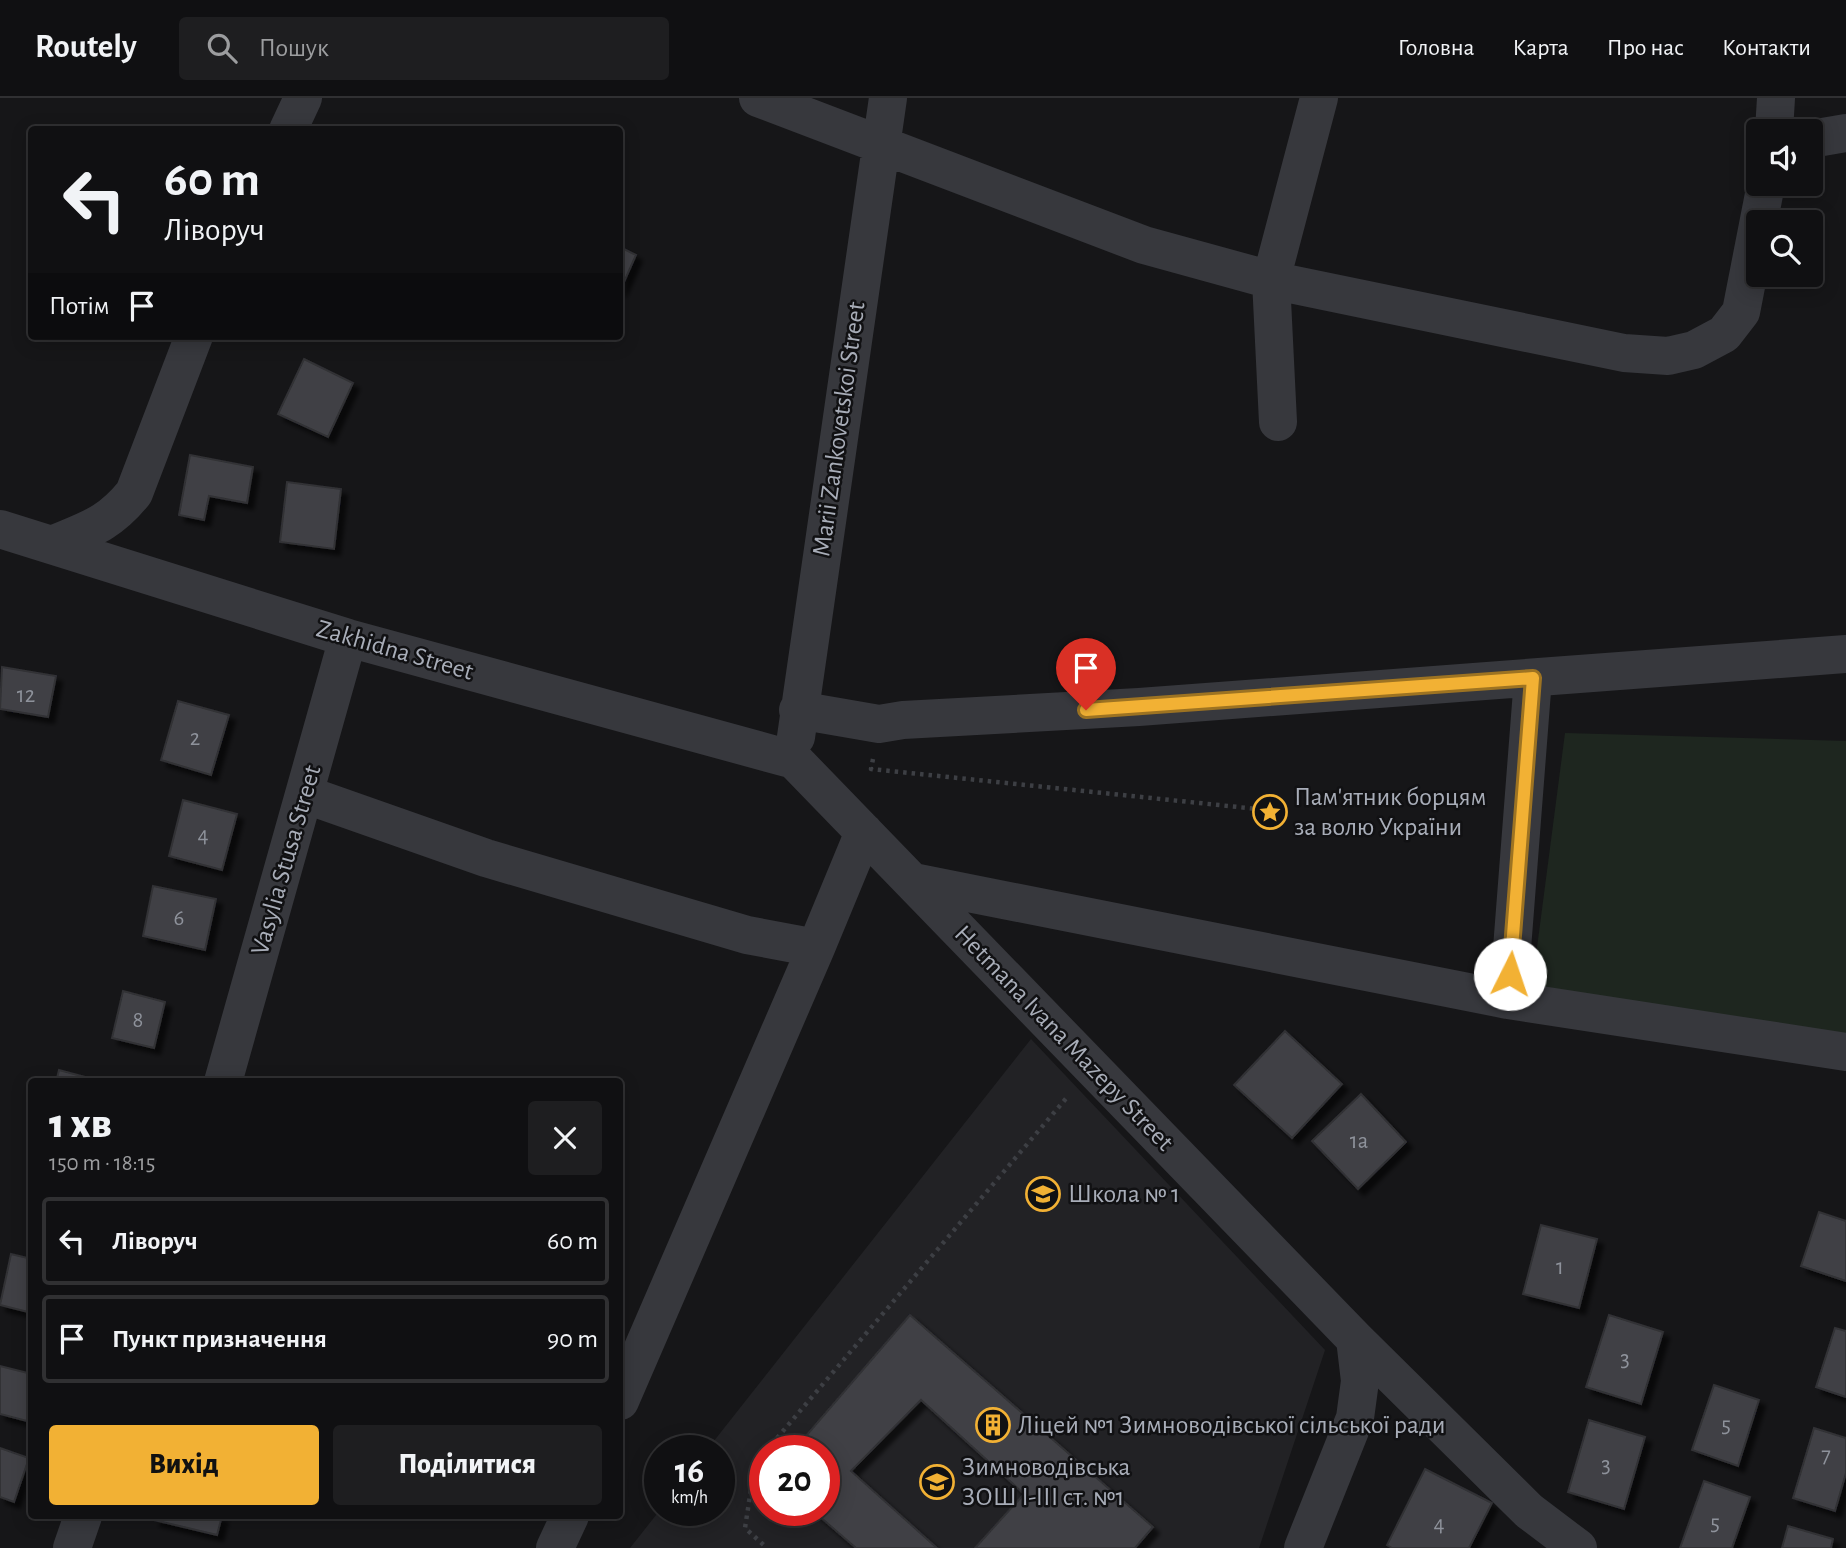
<!DOCTYPE html>
<html lang="uk">
<meta charset="utf-8">
<style>
:root{--surface:#101012;--page:#1e1e20;--text:#f1f3f6;--muted:#9c9d9f;--line:#303032;--accent:#f2b134}
body{margin:0;font-family:"Alegreya Sans",sans-serif;background:var(--page);color:var(--text);height:100vh;display:flex;flex-direction:column;font-size:26px;white-space:nowrap}
*{box-sizing:border-box;margin:0}
p{font-size:23px;color:var(--muted)}
.icon{flex:none;width:38px;height:38px;fill:none;stroke:currentColor;stroke-width:2;stroke-linecap:round;stroke-linejoin:round}
.map{position:relative;flex:1;overflow:hidden}
.drawer{position:absolute;left:28px;top:980px;width:595px;height:441px;display:flex;flex-direction:column;background:var(--surface);border-radius:7px;box-shadow:0 4px 18px #0003,0 0 0 2px var(--line)}
.drawer>*{flex:none}
.hud{position:absolute;left:28px;top:28px;width:595px;height:214px;border-radius:7px;box-shadow:0 4px 18px #0003,0 0 0 2px var(--line);background:#101012;color:var(--text);overflow:hidden}
.fabs{position:absolute;left:1746px;top:21px;display:grid;gap:14px}
.fabs a{display:grid;place-items:center;width:77px;height:77px;border-radius:7px;background:var(--surface);box-shadow:0 4px 18px #0003,0 0 0 2px var(--line);font-size:35px}
.speed{position:absolute;left:644px;top:1337px;display:flex;gap:14px;font-size:35px;font-weight:700;text-align:center}
.speed>*{display:grid;place-content:center;width:91px;height:91px;border-radius:50%;background:var(--surface);box-shadow:0 4px 18px #0003,0 0 0 2px var(--line);line-height:1}
.speed small{font-size:18px;font-weight:400}
.speed .limit{border:10px solid #d22;background:#fff;color:#111}
.pin{position:absolute;display:grid;place-items:center;width:60px;height:60px;color:#fff;margin:-72px -30px;border-radius:50% 50% 50% 0;rotate:-45deg;box-shadow:0 0 7px #0007}
.pin .icon{rotate:45deg}
.me{position:absolute;width:77px;margin:-38px;rotate:4deg;stroke-linejoin:round;filter:drop-shadow(0 0 5px #0008)}
.turn{display:flex;align-items:center;gap:24px;height:147px;padding:0 21px;font-size:32px}
.turn .icon{width:91px;height:91px;stroke-width:2.5}
.turn b{display:block;font-size:49px;line-height:60px}
.then{display:flex;align-items:center;height:66px;padding:0 21px;background:#0003;gap:14px;font-size:26px}
.round{display:grid;place-items:center;flex:none;width:74px;height:74px;border-radius:7px;background:var(--page)}
.summary{display:flex;align-items:center;justify-content:space-between;height:119px;padding:0 21px}
h1{font-size:42px;font-weight:800;line-height:52px}
.primary-button{display:flex;gap:14px;margin-top:auto;padding:14px 21px}
.primary-button a{flex:1;height:80px;border-radius:7px;background:var(--accent);color:#111;font-size:28px;font-weight:800;line-height:80px;text-align:center}
.primary-button a+a{background:var(--page);color:var(--text)}
ul{padding:0;list-style:none}
li{display:flex;align-items:center;gap:21px;height:88px;margin:0 14px 10px;padding:0 7px;border:4px solid var(--line);border-radius:7px}
li div{flex:1}
li b{display:block;font-size:26px}
li em{font-style:normal}
header{display:flex;align-items:center;gap:42px;box-sizing:border-box;height:98px;padding:0 35px;background:var(--surface);border-bottom:2px solid var(--line)}
header strong{font-size:33px}
nav{display:flex;gap:38px;margin-inline-start:auto;font-size:24px}
.search{width:490px;height:63px;background:var(--page);display:flex;align-items:center;gap:18px;box-sizing:border-box;padding:0 24px;border-radius:7px;color:var(--muted);font-size:26px}
.map>svg:first-child{display:block}
.built{fill:#222225;fill-rule:evenodd}
.green{fill:#1e261f}
.building{fill:#404145;stroke:#303034;stroke-width:2;filter:url(#shadow)}
.lines{fill:none;stroke-linecap:round;stroke-linejoin:round}
.path{stroke:#3d3f44;stroke-width:4.5;stroke-dasharray:3.5 5;stroke-linecap:butt}
.minor{stroke:#37383d;stroke-width:38}
.route-casing{stroke:#9d7322;stroke-width:18}
.route{stroke:#f2b134;stroke-width:12}
.labels{text-anchor:middle;dominant-baseline:central;stroke-width:5;stroke-linejoin:round;paint-order:stroke}
.number-label{font-size:23px;fill:#8e929b}
.street-label{font-size:26px;fill:#a8adb8;stroke:#111113}
.poi-label{font-size:26px;fill:#a8adb8;stroke:#111113;text-anchor:start}
</style>
<header>
<strong>Routely</strong>
<div class="search"><svg class="icon" aria-label="search" viewBox="0 0 24 24"><circle cx="10" cy="10" r="6"/><path d="M15 15l6 6"/></svg>Пошук</div>
<nav><a>Головна</a><a>Карта</a><a>Про нас</a><a>Контакти</a></nav>
</header>
<div class="map">
<svg width="1846" height="1450" viewBox="0 0 1846 1450">
<defs>
<filter id="shadow"><feDropShadow dx="6" dy="6" stdDeviation="2" flood-color="#0009"/></filter>
</defs>
<rect width="100%" height="100%" fill="#161618"/>
<path class="built" d="M1031,941L1325,1252L1259,1450H630L660,1412H719V1353H706ZM765,1353H824V1412H765Z"/>
<path class="green" d="M1565,635L1846,643V946L1532,888Z"/>
<path class="building" d="M620,149L636,157L620,193Z
M304,261L353,285L328,339L278,316Z
M190,357L253,369L247,405L209,398L204,422L179,417Z
M287,384L341,391L334,451L280,444Z
M2,569L56,578L48,619L0,611Z
M178,603L229,617L211,677L161,662Z
M183,702L237,716L222,772L169,758Z
M153,788L216,801L205,852L143,838Z
M123,893L165,904L154,950L112,940Z
M1285,933L1342,986L1292,1040L1234,987Z
M59,972L104,984H56Z
M1361,996L1406,1044L1358,1091L1312,1043Z
M1819,1114L1846,1123V1183L1801,1168Z
M1541,1127L1597,1141L1579,1210L1523,1196Z
M11,1156L32,1161V1215L0,1207Z
M910,1217L1153,1429L1135,1450H975L1024,1396L921,1302L851,1373L937,1450H856L812,1412H824V1353H793Z
M1609,1217L1663,1234L1641,1306L1586,1289Z
M1835,1230L1846,1233V1299L1816,1289Z
M0,1268L32,1276V1307L27,1323L0,1316Z
M1714,1287L1759,1302L1738,1368L1692,1352Z
M1589,1322L1645,1339L1624,1411L1568,1394Z
M1814,1330L1846,1340V1375L1835,1413L1793,1400Z
M0,1350L29,1360L14,1404L0,1399Z
M1425,1371L1492,1405L1469,1450H1392L1387,1447Z
M1704,1383L1750,1399L1732,1450H1680Z
M156,1418H222L217,1437L154,1422Z
M1788,1428L1833,1441L1831,1450H1782Z"/>
<g class="lines">
<path class="path" d="M873,661L871,671L1257,711
M766,1353L1069,997
M765,1354L755,1365L745,1430L767,1450"/>
<path class="minor" d="M758,0L1144,147L1271,182L1624,255L1668,258L1694,252L1724,236L1741,214L1766,86
M288,32L303,0
M1774,33L1776,0
M1811,41L1846,35
M1278,324L1271,182L1319,0
M0,431L348,540L794,662
M52,447C89,431 108,427 134,395L194,238
M798,612L879,626L903,622L1139,609L1846,556
M796,639L888,0
M794,662L1355,1241L1529,1413L1578,1450
M304,696L486,760L747,837L816,850
M913,784L1508,902L1846,954
M1508,902L1533,580
M223,984L348,540
M620,1303L816,850L864,734
M72,1450L83,1418
M555,1450L570,1418
M1303,1450L1355,1320L1360,1283L1355,1241"/>
</g>
<g class="lines">
<g class="route-casing">
<path id="route" d="M1086,612L1533,580L1510,876"/>
</g>
<use href="#route" class="route"/>
</g>
<defs>
<g id="sight-ring" transform="scale(1.75)"><circle r="9.5" fill="#111113" stroke="#f2b134" stroke-width="1.5"/><path d="M0-6L1.8-2.2L6-1.7L2.9 1.2L3.7 5.4L0 3.3L-3.7 5.4L-2.9 1.2L-6-1.7L-1.8-2.2Z" fill="#f2b134"/></g>
<g id="school-ring" transform="scale(1.75)"><circle r="9.5" fill="#111113" stroke="#f2b134" stroke-width="1.5"/><path d="M0-5L7-2L0 1L-7-2ZM-4 1L0 2.5L4 1V4Q0 6-4 4Z" fill="#f2b134"/></g>
<g id="building-ring" transform="scale(1.75)"><circle r="9.5" fill="#111113" stroke="#f2b134" stroke-width="1.5"/><path d="M-4-6H4V6H1V3H-1V6H-4ZM-2.5-4.3h1.7v1.8h-1.7ZM.8-4.3h1.7v1.8H.8ZM-2.5-1h1.7V.8h-1.7ZM.8-1h1.7V.8H.8Z" fill="#f2b134"/></g>
</defs>
<g fill-rule="evenodd">
<use href="#sight-ring" x="1270" y="714"/>
<use href="#school-ring" x="1043" y="1096"/>
<use href="#building-ring" x="993" y="1327"/>
<use href="#school-ring" x="937" y="1384"/>
</g>
<g class="labels">
<g class="number-label">
<text x="26" y="597">12</text>
<text x="195" y="640">2</text>
<text x="203" y="737">4</text>
<text x="179" y="820">6</text>
<text x="138" y="922">8</text>
<text x="1359" y="1043">1а</text>
<text x="1560" y="1169">1</text>
<text x="1625" y="1261">3</text>
<text x="1726" y="1327">5</text>
<text x="1826" y="1357">7</text>
<text x="1606" y="1367">3</text>
<text x="1715" y="1425">5</text>
<text x="1439" y="1426">4</text>
</g>
<g class="street-label">
<text transform="translate(839 331) rotate(-82)">Marii Zankovetskoi Street</text>
<text transform="translate(395 552) rotate(16)">Zakhidna Street</text>
<text transform="translate(286 762) rotate(-74)">Vasylia Stusa Street</text>
<text transform="translate(1064 940) rotate(46)">Hetmana Ivana Mazepy Street</text>
</g>
<g class="poi-label">
<text x="1294" y="699">Пам'ятник борцям<tspan x="1294" dy="30">за волю України</tspan></text>
<text x="1068" y="1096">Школа № 1</text>
<text x="1018" y="1327">Ліцей №1 Зимноводівської сільської ради</text>
<text x="962" y="1369">Зимноводівська<tspan x="962" dy="30">ЗОШ І-ІІІ ст. №1</tspan></text>
</g>
</g>
</svg>
<div class="fabs">
<a><svg class="icon" aria-label="sound" viewBox="0 0 24 24"><path d="M4 9h4l5-4v14l-5-4H4zM17 9q2 3 0 6"/></svg></a>
<a><svg class="icon" aria-label="search" viewBox="0 0 24 24"><circle cx="10" cy="10" r="6"/><path d="M15 15l6 6"/></svg></a>
</div>
<div class="speed"><div>16<small>km/h</small></div><div class="limit">20</div></div>
<div class="pin" style="left:1086px;top:612px;background:#d93025"><svg class="icon" aria-label="arrive" viewBox="0 0 24 24"><path d="M6 21V4h12l-3 4 3 4H6"/></svg></div>
<svg class="me" style="left:1510px;top:876px" viewBox="-20 -20 40 40"><circle r="19" fill="#fff"/><path d="M0-13L10 11 0 6-10 11z" fill="#f2b134"/></svg>
<div class="hud">
<div class="turn"><svg class="icon" aria-label="left" viewBox="0 0 24 24"><path d="M17 20v-9H6M10 6l-5 5 5 5"/></svg><div><b>60 m</b>Ліворуч</div></div>
<div class="then">Потім<svg class="icon" aria-label="arrive" viewBox="0 0 24 24"><path d="M6 21V4h12l-3 4 3 4H6"/></svg></div>
</div>
<section class="drawer">
<div class="summary"><div><h1>1 хв</h1><p>150 m · 18:15</p></div><a class="round"><svg class="icon" aria-label="close" viewBox="0 0 24 24"><path d="M6 6l12 12M18 6L6 18"/></svg></a></div>
<ul>
<li><svg class="icon" aria-label="left" viewBox="0 0 24 24"><path d="M17 20v-9H6M10 6l-5 5 5 5"/></svg><div><b>Ліворуч</b></div><em>60 m</em></li>
<li><svg class="icon" aria-label="arrive" viewBox="0 0 24 24"><path d="M6 21V4h12l-3 4 3 4H6"/></svg><div><b>Пункт призначення</b></div><em>90 m</em></li>
</ul>
<div class="primary-button"><a>Вихід</a><a>Поділитися</a></div>
</section>
</div>
